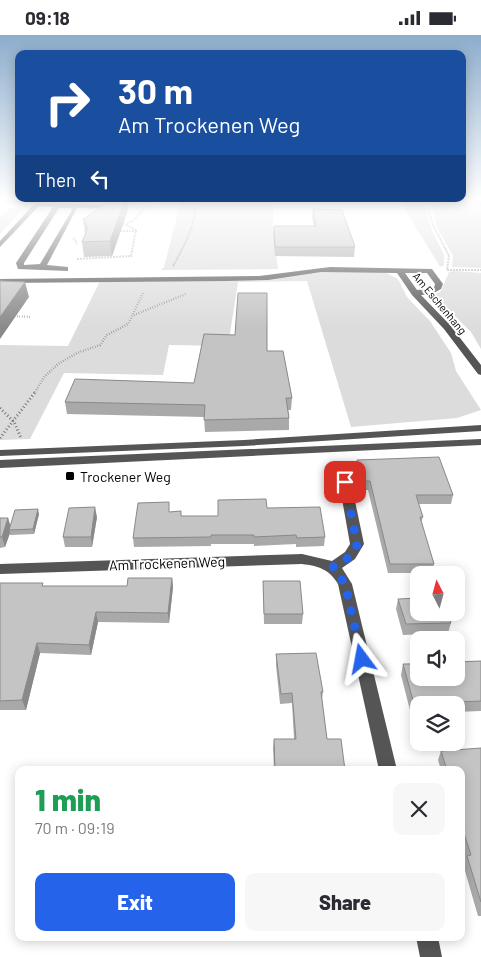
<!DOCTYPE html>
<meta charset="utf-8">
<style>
:root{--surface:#fff;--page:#f7f7f7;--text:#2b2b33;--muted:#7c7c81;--accent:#2563eb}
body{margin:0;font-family:Barlow,sans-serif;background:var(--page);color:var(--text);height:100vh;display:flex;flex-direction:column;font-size:19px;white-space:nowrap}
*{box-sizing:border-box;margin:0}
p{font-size:16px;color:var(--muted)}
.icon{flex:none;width:28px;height:28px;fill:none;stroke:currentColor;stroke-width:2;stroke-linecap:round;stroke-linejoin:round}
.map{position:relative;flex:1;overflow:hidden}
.drawer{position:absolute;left:15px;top:731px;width:450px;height:175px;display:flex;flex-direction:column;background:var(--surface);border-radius:10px;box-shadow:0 2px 12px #0003}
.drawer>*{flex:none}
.hud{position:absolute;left:15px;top:15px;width:451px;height:152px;border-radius:10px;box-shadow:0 2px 12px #0003;background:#1a4fa0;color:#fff;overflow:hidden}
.needle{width:32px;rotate:354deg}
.tools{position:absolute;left:410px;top:531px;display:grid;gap:10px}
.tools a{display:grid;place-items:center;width:55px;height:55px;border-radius:10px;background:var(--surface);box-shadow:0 2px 12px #0003;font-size:25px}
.pin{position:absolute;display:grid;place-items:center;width:42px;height:42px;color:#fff;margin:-21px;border-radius:10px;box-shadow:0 2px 8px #0006}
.me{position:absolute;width:55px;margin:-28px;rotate:347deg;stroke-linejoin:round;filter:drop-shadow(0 0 4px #0008)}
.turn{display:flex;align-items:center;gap:18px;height:105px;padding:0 20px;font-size:22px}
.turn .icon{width:65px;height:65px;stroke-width:2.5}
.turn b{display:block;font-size:35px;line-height:42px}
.then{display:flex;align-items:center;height:48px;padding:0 20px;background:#0003;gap:10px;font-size:19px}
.round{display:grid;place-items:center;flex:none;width:52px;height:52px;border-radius:10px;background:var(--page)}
.headline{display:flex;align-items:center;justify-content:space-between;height:85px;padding:0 20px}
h1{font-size:30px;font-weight:800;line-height:38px;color:#1e9e55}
.cta{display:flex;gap:10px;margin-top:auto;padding:10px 20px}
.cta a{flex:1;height:58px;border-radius:10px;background:var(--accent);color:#fff;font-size:20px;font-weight:800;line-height:58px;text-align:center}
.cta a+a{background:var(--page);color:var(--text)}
.status{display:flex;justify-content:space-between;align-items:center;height:35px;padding:0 25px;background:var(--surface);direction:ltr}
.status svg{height:14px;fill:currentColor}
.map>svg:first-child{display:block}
.green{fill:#dcdcdc}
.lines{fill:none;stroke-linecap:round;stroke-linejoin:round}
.path-far2{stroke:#777;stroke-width:2;stroke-dasharray:0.5 1;stroke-linecap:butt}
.path-far1{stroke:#777;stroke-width:2.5;stroke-dasharray:0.5 2;stroke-linecap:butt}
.path{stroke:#777;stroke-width:3;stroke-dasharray:1 2.5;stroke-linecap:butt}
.minor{fill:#555;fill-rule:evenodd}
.wall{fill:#a9a9a9}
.shaded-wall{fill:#898989}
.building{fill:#c4c4c4;stroke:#898989}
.route{stroke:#2563eb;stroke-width:9;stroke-dasharray:0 16.2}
.poi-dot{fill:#000;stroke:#fff;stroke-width:2}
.labels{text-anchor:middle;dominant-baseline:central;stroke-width:4;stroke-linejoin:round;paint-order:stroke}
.far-street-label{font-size:11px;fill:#000;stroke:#fff}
.poi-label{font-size:14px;fill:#000;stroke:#fff;text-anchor:start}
.street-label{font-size:14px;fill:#000;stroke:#fff}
</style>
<div class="status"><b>09:18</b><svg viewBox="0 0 49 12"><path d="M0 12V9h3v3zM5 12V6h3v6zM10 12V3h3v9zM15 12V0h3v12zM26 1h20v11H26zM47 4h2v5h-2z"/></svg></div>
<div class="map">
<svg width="481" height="922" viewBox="0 0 481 922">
<rect width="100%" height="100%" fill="#fff"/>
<path class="green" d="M181,165H273V200L278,234L161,235L164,232Z
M399,165H424L432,196L444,220V230L440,232L439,230Z
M430,165H481V233L452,232L453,221L437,192Z
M9,173L23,174L0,199V182Z
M455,236L481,238V314L471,297L434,260L441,256L449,237Z
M309,237H385L398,244L407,262L430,286L451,318L456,336L481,375L457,383L351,392L307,246L238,247L228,311L169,310L163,340L64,338L30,404L0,405V310L68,311L100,246L259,244Z"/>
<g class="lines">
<path class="path-far2" d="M426,165L433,190L449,221L447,235
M164,169H194
M127,188L133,186L146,171
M120,196H137
M73,203L77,207L76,210
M77,224L131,221L136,195L121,187
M173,231C184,211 197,189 195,165
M447,235H481"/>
<path class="path-far1" d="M134,280L186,259
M12,281L32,282
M35,357L45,341L58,329L77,318L100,310L107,300L128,289L143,258"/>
<path class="path" d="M0,373L14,387L21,403
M0,403L36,356"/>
<path class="minor" d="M2,165H44L42,168L117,170L120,172L117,174L77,173L47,230L68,232V236L18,234L16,228L53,172L39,171L0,212V206L35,168L5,167ZM59,173H71L72,175L40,229L24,230V228Z
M330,232L432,234L443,249L441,254L432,259L421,260L450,290L481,330V340L478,339L444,294L412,260L397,238L321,237L268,245L227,246L0,248V244L259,241ZM405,238H427L435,249L434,253L417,255Z
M481,390V396L244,411L0,421V415L244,405Z
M481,404V410L0,433V425Z
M345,443L351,447L364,509L355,524L342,533L352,549L397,735H379L338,549C329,534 318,531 302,529L0,539V529L302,519L332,526L345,517L350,509L339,447Z
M416,902H438L442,922H420Z"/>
</g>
<path class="wall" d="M65,165H158L131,166L129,170L127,169L128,175L112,221L84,222L82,207L85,199L83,184L108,168L65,167Z
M473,165H481V172Z
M313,174L355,212L354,222L275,221L273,200L274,191H314L312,183Z
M267,316L292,363L291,375H288L289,383V395L205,397L204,382L67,379L65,367L194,348Z
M357,425L453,460L451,469H418L423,482L421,488L434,529L432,538H388L368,455H363L356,433Z
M267,473L325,502L324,511L296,512V509L254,511V509H211V511L134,512L133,503L170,477L182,481H218Z
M39,479L34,499L10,500V498L5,512L0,513V483H8L10,490Z
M97,482L92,512H65L63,502Z
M172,543L173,552L169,588L98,587L91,620L40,618L26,675H0V548L44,551H127Z
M263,546L303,579L302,589H264Z
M398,564L451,588L448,598L403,600L396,574Z
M276,619L323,657L322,664L327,704L345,735H274L273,713L274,704H294L292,668L280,669L276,630Z
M481,626V676L456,677V670H419V679H411L401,640L403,629Z
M481,713V881H478L463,829L465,824L461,812V735H441L438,725L441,716Z"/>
<path class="shaded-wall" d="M125,165H127L128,175L112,221L110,206Z
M25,247L29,262L0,304V282Z
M95,472L97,482L92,512L91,502Z
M38,474L39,479L34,499L33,494Z
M8,483L11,493L9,495L10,498L5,512L2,502Z
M172,543L173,552L169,588L168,578Z
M96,577L98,587L91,620L89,610Z
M37,608L40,618L26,675L22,665Z"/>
<path class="building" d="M112,165H125L110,206L82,207L88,193L83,184Z
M313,174L342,175L355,212H275L274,191H316Z
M0,246L25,247L0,282Z
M238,258H267V316H283L292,363H286L289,383L204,385L205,370L65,367L75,344L194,348L204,299L235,300Z
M439,422L453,460H416L423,482H420L434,529H390L370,446H364L357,425Z
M266,464L267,473L320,472L325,502L297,503L296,500L254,502V500H211V502L133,503L138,468L169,467V477L181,476V481H218V465Z
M95,472L91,502H63L69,473Z
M38,474L33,494L9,495L15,475Z
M0,483H8L2,502H0Z
M128,543H172L168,578L96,577L89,610L37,608L22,665L0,666V548H43L42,551H127Z
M263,546H300L303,579H264Z
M419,563V578H447L451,588L406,589L398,564Z
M316,618L323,657H321L327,704H341L345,735H275L274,704H296L292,658L281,659L276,619Z
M481,626V666L414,669L403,629H419V642H456V627Z
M481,713V867L467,821L471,820L462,792H465L461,780V735H447L441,716Z"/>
<linearGradient id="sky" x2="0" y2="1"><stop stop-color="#8cadcc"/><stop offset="0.56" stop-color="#fff"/><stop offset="1" stop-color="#fff" stop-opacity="0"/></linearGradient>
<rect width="481" height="294" fill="url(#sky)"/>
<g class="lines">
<path class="route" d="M345,447L357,510C352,522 344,526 333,532L345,549L362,624"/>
</g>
<rect class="poi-dot" x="65" y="436" width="10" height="10" rx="2.5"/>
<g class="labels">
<g class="far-street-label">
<text transform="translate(440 268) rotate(50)">Am Eschenhang</text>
</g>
<g class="poi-label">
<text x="80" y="441">Trockener Weg</text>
</g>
<g class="street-label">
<text transform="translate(167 528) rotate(-2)">Am Trockenen Weg</text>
</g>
</g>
</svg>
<div class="tools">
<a><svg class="needle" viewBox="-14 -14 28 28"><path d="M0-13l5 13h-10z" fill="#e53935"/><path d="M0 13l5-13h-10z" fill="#7c7c81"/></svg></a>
<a><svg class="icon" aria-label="sound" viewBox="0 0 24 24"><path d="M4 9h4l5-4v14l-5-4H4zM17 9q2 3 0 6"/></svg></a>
<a><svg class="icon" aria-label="layers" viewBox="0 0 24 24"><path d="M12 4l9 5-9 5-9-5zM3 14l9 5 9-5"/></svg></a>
</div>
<div class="pin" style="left:345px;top:447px;background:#d93025"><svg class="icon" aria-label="arrive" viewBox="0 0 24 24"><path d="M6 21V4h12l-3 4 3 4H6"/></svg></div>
<svg class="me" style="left:362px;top:624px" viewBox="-20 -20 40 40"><path d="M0-17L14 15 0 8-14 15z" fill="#2563eb" stroke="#fff" stroke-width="4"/></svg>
<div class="hud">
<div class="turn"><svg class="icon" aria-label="right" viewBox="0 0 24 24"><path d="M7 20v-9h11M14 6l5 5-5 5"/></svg><div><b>30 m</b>Am Trockenen Weg</div></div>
<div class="then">Then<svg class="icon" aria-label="left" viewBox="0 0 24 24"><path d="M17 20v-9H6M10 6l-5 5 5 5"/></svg></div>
</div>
<section class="drawer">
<div class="headline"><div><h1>1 min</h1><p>70 m · 09:19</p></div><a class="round"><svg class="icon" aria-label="close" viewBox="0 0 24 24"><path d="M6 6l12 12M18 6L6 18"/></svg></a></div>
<div class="cta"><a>Exit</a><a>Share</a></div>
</section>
</div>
